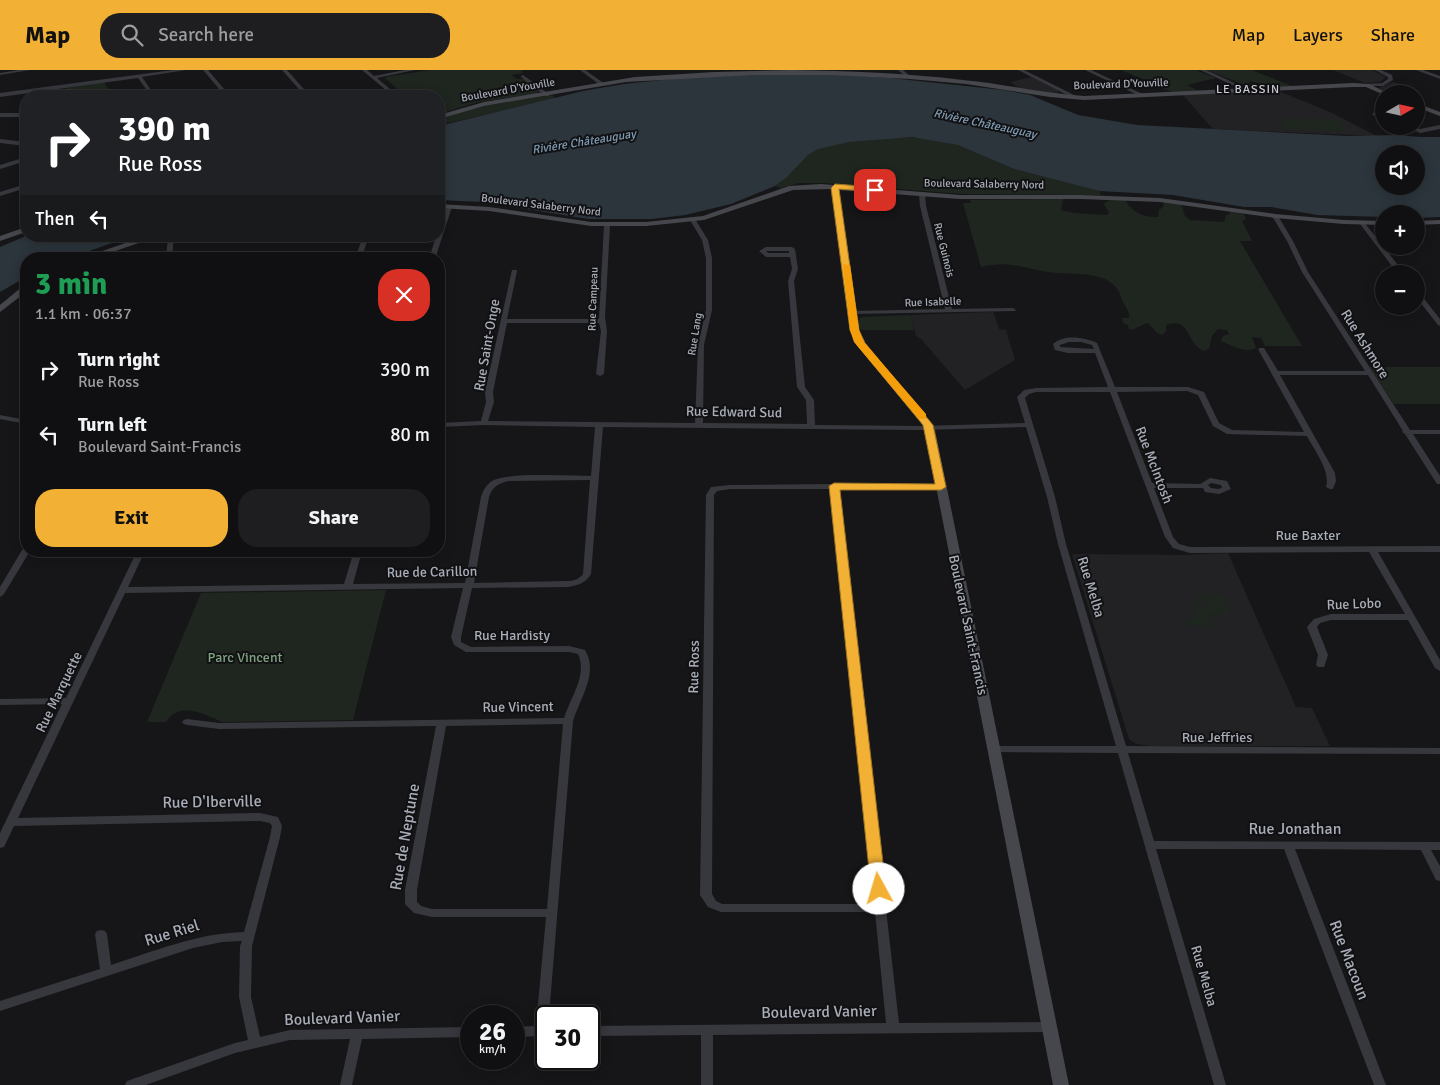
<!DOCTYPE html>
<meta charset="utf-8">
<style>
:root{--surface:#101012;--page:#1e1e20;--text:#f1f3f6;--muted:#9c9d9f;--line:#303032;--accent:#f2b134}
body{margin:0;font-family:Signika,sans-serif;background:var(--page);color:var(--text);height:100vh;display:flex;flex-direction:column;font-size:19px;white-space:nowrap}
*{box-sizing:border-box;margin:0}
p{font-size:16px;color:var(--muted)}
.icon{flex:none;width:28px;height:28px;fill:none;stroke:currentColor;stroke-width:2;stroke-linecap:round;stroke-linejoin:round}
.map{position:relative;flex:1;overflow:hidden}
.panel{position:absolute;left:20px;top:182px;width:425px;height:305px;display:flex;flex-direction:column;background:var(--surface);border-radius:20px;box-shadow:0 2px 12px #0003,0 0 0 1px var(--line)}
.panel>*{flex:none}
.guide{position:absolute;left:20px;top:20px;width:425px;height:152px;border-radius:20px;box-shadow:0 2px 12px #0003,0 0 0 1px var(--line);background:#202124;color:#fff;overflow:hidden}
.needle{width:32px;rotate:81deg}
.controls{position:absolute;left:1375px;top:15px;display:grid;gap:10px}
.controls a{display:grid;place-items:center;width:50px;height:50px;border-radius:50%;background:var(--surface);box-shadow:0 2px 12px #0003,0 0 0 1px var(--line);font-size:25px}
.speed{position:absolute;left:460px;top:935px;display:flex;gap:10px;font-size:25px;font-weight:700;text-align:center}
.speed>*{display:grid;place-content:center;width:65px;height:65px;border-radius:50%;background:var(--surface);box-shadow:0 2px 12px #0003,0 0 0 1px var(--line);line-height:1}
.speed small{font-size:12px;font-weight:400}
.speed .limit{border:2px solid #111;border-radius:8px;background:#fff;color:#111}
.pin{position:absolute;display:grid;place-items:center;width:42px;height:42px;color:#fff;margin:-21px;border-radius:10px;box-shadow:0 2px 8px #0006}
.me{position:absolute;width:55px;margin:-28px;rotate:354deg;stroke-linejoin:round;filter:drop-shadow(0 0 4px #0008)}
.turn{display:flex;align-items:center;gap:18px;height:105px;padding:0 15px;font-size:22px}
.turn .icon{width:65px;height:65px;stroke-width:2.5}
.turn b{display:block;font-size:35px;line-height:42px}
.then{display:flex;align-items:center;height:48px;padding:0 15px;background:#0003;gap:10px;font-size:19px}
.round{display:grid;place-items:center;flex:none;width:52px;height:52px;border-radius:20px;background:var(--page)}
.summary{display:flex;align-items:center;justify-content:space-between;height:85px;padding:0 15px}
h1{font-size:30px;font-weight:700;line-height:38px;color:#1e9e55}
.action{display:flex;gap:10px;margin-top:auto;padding:10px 15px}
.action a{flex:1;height:58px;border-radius:20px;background:var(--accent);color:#111;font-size:20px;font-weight:700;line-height:58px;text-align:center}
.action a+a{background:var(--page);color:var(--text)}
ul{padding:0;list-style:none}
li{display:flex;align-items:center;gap:15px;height:65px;padding:0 15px}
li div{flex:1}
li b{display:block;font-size:19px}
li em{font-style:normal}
header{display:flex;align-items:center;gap:30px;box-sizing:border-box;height:70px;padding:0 25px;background:var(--accent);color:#111}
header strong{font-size:24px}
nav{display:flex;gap:28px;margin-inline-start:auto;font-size:18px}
.search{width:350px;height:45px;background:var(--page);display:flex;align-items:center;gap:12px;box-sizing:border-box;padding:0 18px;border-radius:20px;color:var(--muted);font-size:19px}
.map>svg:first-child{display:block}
.built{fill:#222225}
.green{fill:#1e261f}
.water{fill:#2c353c;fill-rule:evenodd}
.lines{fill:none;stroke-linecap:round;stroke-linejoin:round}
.street{fill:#37383d;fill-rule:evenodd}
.secondary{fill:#45474d;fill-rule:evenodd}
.route{fill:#f2b134;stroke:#9d7322}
.slow{fill:#f59e0b}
.labels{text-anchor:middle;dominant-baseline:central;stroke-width:4;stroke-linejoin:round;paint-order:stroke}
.far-street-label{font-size:11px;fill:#a8adb8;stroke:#111113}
.far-neighbourhood-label{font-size:12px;letter-spacing:1px;fill:#c9ccd4;stroke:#111113}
.far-water-label{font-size:12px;font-style:italic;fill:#7f9bb3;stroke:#111113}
.street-label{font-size:14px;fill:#a8adb8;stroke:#111113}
.park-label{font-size:14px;fill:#7fa381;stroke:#111113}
.near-street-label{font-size:16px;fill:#a8adb8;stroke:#111113}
</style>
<header>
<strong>Map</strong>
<div class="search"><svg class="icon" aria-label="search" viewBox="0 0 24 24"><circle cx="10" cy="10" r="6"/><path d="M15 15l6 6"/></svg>Search here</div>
<nav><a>Map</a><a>Layers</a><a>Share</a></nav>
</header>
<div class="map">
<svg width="1440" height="1015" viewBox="0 0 1440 1015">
<rect width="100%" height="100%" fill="#161618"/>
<path class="built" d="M1333,0H1372L1386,7L1380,12L1365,13Z
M1032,7L1058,20V23L1021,19L1010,12Z
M1393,12L1400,14L1420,22L1391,24L1378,18Z
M1276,20L1330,42L1377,66L1213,59L1183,25Z
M993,242L999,259L1006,260L1015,290L965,320L921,269L916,266L911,245Z
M1228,483L1296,637L1312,638L1330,676H1150L1136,674L1129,669L1072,484L1185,485Z"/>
<path class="green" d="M429,0H525L521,1L523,3L511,5L517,9H526L539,21L535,24L478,32L439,44V26H405L386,9V7Z
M1121,0H1196L1216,8L1187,15L1198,21L1172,22Z
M1207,0H1252L1292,16L1258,18L1262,14L1250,11L1247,16Z
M104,12L113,26H62L66,18Z
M553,25L555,29L542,32L439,55V49C476,35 514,31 553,25Z
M1278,49H1338L1347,61L1287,60Z
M892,67L926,68L958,75L1014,99L1099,121L1101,125L962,124L823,113H799L781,118L775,116C789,108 796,94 809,84C831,69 866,70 892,67Z
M1063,129L1061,140L1074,143L1107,145L1109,143L1104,134C1110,128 1118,130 1125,130C1133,143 1143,147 1158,147L1159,140L1163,137L1164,132L1181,133L1185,146L1190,150L1224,152L1226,145H1229L1231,141L1244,144L1246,149L1242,151L1252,171H1240L1302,276H1265L1261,268L1252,267L1256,278C1245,284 1231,275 1221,271L1223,266L1229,264L1227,260L1218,259L1212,266L1209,279L1204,281C1184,272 1192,246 1166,255V261L1162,265L1157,263L1148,253C1142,254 1137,259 1130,260L1127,254H1124L1122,248H1129C1130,241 1125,237 1122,230C1121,227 1120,223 1118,220C1105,198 1061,206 1042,201C1020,196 1004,191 981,197L963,133H971L970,130Z
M911,245L914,260H862L859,258L858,250L862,247Z
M1369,297H1440V334H1394Z
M386,520L353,650L222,652C204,644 179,631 166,652H147L201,523Z
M1200,524L1207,527L1202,531L1199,530L1201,533L1196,537L1209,538L1208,525H1222L1229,538V544H1220V546L1208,544L1212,550L1210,551L1212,558L1198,554L1187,557L1183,549H1188L1198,544L1195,537L1188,533L1196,529V527Z"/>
<path class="water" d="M798,2L890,8L1003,20L1030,25L1078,45L1137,55L1347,66L1397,65L1420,67H1440V147L1416,148V144H1384V147L1317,145L1271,137H1244L1173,125L1099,121L1014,99L958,75L912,67L849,72L818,79L808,85L786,108L775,116L731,134L685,145L652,149H588L483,132L439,130V56L583,21L624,14L702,6ZM1384,84H1416V116H1384Z
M26,166H132L66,189H26V207L0,222V177Z"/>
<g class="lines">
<path class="street" d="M18,0H30L0,5V3Z
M173,0H186L142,7L155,26H151L138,8L0,27V23Z
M203,0H208L230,26H225Z
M282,0H287L310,26H305Z
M362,0H367L374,6L405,0H415L377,8L398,26H393Z
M580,0H585L605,14L600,15Z
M898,0H903L910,6L906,7Z
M1018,0H1024L1080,28L1075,29Z
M1085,0H1091L1147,26L1142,27Z
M1200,0H1206L1250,20L1245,21Z
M1375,0H1381L1392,5L1393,10L1383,16H1365V14L1382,13L1388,9V7Z
M1416,0H1423L1440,6V9Z
M523,5L549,24V26H545L521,7V6Z
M1375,42L1384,45V49L1373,45L1372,44Z
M0,43H26V47H0Z
M1440,55V59L1420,63L1405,56H1412L1420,59Z
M0,69L26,72V76L0,73Z
M26,87V91L0,99V95Z
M26,114V118L0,126V122Z
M922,122L925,124L926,136L952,239L1013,238L1016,240L1015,241L851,244V242L853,241L945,239L920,136L919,124Z
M449,135L452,137L435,189H429L436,166H439V159L446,137Z
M1273,145L1278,146L1293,171L1308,202L1410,360H1440V364H1413L1440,406V414H1437L1405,364L1402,362L1403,361L1368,305H1280L1335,403L1336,411L1333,419H1330L1326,417C1331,401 1314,380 1307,366L1227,364L1213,356L1198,325L1187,321L1117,322L1152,413L1200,414L1210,408L1227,411L1231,419L1219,424L1205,422L1203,418H1154L1173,467L1179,474L1190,477L1440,476V482H1378L1440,590V601L1435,598L1408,550H1331L1320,553L1317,557L1328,585L1324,597H1318L1316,595L1318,585L1307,557L1314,549L1331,544H1405L1369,482L1190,483L1173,478L1165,467L1110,322H1036L1029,324L1025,328L1055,427L1066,474L1126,676L1440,678V684L1128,683L1154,771L1440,772V780H1431L1440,796V811L1436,810L1421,780L1295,779L1386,1015H1374L1284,779H1156L1226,1015H1214L1118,683L994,682L990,681L989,679L990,677L994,676H1116L1058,474L1047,427L1026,357L921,360L603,357L591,504C586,513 578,515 568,517L472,518L461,567V572L471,577L569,576L585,580C599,603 580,628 573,651L549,946H546V966L514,967V957L536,956L546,847H432L414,843L405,834V820L436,656L219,659L187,655L184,654L182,652L184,650L187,649L219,653L564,648C570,628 588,605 578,584L569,582H466L454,575L451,567L463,518L125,523L18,748L260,743L278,747L282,756L280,767L252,876L251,927L260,967L290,960L471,957V967L362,969L352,1015H340L350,969L290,970L235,983L146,1015H125L127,1011L235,973L248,970L239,927L240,876L242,871L222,872L193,878L0,941V931L100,899L95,864L97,861L101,860L105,861L107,864L111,895C155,881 198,863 244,862L270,767L272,756L270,753L260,751L14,756L4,777L0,778V763L62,634L0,635V629L66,628L137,481H145L128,517L344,514L354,481H362L353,514L465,513L481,427C483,421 486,415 492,411C508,402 569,406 591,406L595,357L484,355L439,357V353L481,351L486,332L485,322L512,200H516L517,201L507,249H599L604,155L607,153L610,155L605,247L607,261L604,304L600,306L596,304L601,261L599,253H507L493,322L494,332L488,351L695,353L698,275L706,240V188L702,170L690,150L693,148L695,149L708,170L712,188V240L704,275L703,353L807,354L806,330L797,317L788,211L792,199L790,187H766L759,181L766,177H792L795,179L798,199L794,211L805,317L814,330L815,355L921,356L1025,353L1017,327L1024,320L1036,318L1108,317L1095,283H1068L1055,280L1053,274C1064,264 1084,267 1097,273L1115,317H1188L1204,322L1219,353L1232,360L1304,362L1258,279L1260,278H1264L1278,301H1365L1302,202L1287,171L1272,146ZM766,181H789V183H768ZM1069,272H1081L1092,275L1094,279L1060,277V275ZM590,410L583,504C579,509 574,511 568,511L474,513L489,427C492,417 499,413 509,411ZM1211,413L1221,415L1222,418L1218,419L1211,418L1208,415ZM563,654L547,839H432L421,836L417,832V820L446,656Z
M1360,152H1364L1405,204H1398L1360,154Z
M168,166H174L172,189H166Z
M363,166H369L361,189H355Z
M1416,220L1418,221L1440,249V256L1438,255L1416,227Z
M0,345L26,350V354L0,349Z
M831,414L941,415L945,417L941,419H838L899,953L1049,952L1053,953L1055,957L1053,961L1049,962L713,965V1015H701V965L589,966V956L886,953L875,842H721L708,837L700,825L706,425L711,417L730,415ZM730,419H830L874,834H722L716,831L712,824L714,425L717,421Z
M26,477V481H30L4,524L0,527V517L22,480Z"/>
<path class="secondary" d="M792,0C849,1 906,3 963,10C1004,14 1043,23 1084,26L1353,13L1369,14L1390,24L1384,25L1366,17H1353L1084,30L1050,27L966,14L910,9L831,5H753L626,12L484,36L439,49V45L484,32L635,7L714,2Z
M1416,33L1440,42V46L1416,37Z
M821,114L960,125H1081L1160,128L1275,144L1344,150L1384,151V155L1344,154L1275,148L1160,132L1081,129H960L839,120L860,266L875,286L922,340L935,360L1069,1015H1053L925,360L915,343L869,290L852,266L832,119L793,120L704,150L646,156H591L489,141L439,138V134L489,137L591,152H646L703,146L789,116Z
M1440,150V154L1416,155V151Z
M26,157V162L0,171V166Z
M146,166H159L92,189H79Z
M23,216H26V222L0,242V235Z"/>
</g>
<path class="route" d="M835,114L875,117L878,120L875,122L839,119L859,260L865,273L933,355L946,417L941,420H840L886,819L884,823L879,824L874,823L871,819L829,416L834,413L935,414L923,355L857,275L850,260L831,118Z"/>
<path class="slow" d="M843,194L850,195L859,260L863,271L926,344V349H919L854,272L850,260Z"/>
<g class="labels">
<g class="far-street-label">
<text transform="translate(1121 14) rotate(-2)">Boulevard D'Youville</text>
<text transform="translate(508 20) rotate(-10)">Boulevard D'Youville</text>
<text transform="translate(984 114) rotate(1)">Boulevard Salaberry Nord</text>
<text transform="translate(541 135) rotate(7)">Boulevard Salaberry Nord</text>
<text transform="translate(944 180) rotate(76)">Rue Guinois</text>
<text transform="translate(593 229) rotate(-88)">Rue Campeau</text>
<text transform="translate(933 232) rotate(-2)">Rue Isabelle</text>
<text transform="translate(695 264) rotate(-81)">Rue Lang</text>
</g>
<g class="far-neighbourhood-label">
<text x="1248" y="19">LE BASSIN</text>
</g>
<g class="far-water-label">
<text transform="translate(985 54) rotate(12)">Rivière Châteauguay</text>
<text transform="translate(584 72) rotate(-9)">Rivière Châteauguay</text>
</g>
<g class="street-label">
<text transform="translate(1365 274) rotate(58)">Rue Ashmore</text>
<text transform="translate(487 275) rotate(-80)">Rue Saint-Onge</text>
<text transform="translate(734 342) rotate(1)">Rue Edward Sud</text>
<text transform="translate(1154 395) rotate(69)">Rue McIntosh</text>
<text x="1308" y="465">Rue Baxter</text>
<text transform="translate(432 502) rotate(-1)">Rue de Carillon</text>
<text transform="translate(1091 517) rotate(73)">Rue Melba</text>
<text transform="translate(1354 534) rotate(-2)">Rue Lobo</text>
<text transform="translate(968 555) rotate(78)">Boulevard Saint-Francis</text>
<text x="512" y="565">Rue Hardisty</text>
<text transform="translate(694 597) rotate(-89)">Rue Ross</text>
<text transform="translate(59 622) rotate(-64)">Rue Marquette</text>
<text transform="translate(518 637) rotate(-1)">Rue Vincent</text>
<text x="1217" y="667">Rue Jeffries</text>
<text transform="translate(1204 906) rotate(74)">Rue Melba</text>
</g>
<g class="park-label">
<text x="245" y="587">Parc Vincent</text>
</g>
<g class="near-street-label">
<text transform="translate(212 732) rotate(-1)">Rue D'Iberville</text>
<text x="1295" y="759">Rue Jonathan</text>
<text transform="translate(405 767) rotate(-80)">Rue de Neptune</text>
<text transform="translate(172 863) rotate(-17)">Rue Riel</text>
<text transform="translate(1349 890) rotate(69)">Rue Macoun</text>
<text transform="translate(819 942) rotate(-1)">Boulevard Vanier</text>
<text transform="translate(342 948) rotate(-2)">Boulevard Vanier</text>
</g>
</g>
</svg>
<div class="controls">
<a><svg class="needle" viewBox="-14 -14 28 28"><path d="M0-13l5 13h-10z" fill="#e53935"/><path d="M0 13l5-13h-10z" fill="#9c9d9f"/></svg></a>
<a><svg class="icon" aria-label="sound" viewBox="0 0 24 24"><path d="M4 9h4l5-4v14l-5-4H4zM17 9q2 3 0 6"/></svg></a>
<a>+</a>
<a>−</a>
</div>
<div class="speed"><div>26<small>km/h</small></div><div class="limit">30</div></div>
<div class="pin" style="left:875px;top:120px;background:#d93025"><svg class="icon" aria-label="arrive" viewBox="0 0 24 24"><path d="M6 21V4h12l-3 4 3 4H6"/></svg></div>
<svg class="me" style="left:879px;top:819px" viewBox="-20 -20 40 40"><circle r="19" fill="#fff"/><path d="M0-13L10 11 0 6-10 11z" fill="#f2b134"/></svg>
<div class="guide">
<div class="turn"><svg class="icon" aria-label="right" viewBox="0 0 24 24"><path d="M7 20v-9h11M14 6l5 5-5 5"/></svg><div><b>390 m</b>Rue Ross</div></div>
<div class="then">Then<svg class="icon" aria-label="left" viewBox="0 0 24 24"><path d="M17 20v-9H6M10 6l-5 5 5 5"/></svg></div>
</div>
<section class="panel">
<div class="summary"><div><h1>3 min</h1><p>1.1 km · 06:37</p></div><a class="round" style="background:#d93025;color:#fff"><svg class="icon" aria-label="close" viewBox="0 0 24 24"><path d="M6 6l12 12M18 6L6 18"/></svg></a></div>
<ul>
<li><svg class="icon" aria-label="right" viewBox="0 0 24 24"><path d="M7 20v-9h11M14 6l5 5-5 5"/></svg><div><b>Turn right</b><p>Rue Ross</p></div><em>390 m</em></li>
<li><svg class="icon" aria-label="left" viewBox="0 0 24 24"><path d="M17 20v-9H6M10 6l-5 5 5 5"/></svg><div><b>Turn left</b><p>Boulevard Saint-Francis</p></div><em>80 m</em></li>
</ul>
<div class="action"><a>Exit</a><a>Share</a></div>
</section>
</div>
